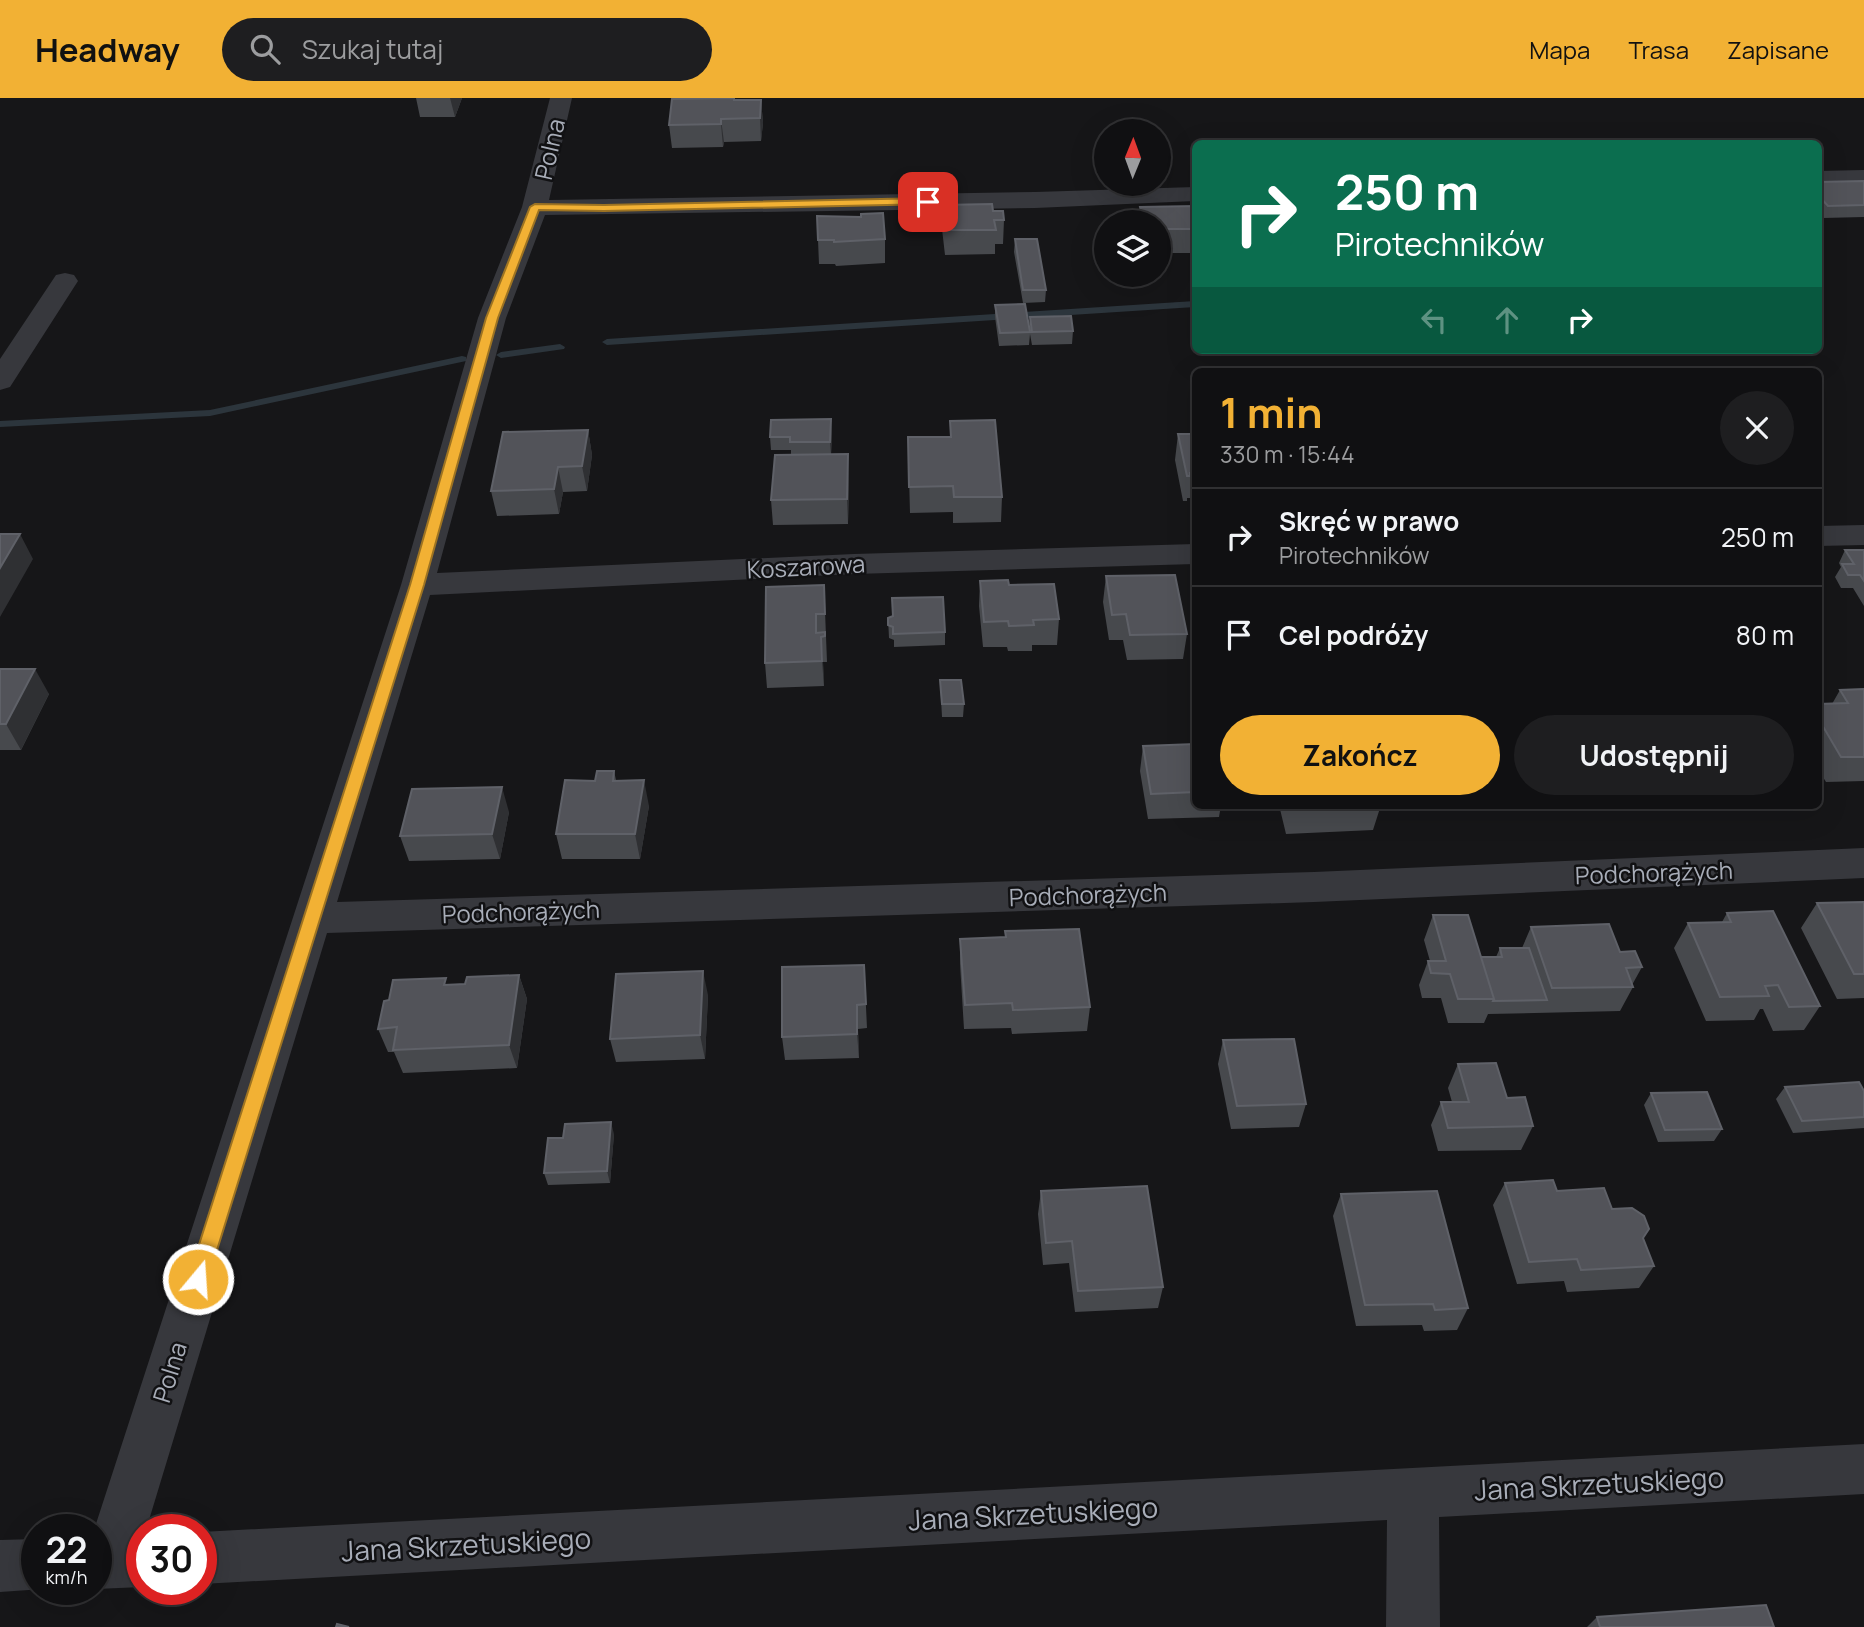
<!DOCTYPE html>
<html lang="pl">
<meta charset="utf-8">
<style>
:root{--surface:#101012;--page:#1e1e20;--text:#f1f3f6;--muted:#9c9d9f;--line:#303032;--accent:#f2b134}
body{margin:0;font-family:Manrope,sans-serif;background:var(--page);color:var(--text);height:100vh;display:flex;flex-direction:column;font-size:26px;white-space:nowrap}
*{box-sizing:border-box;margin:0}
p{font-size:23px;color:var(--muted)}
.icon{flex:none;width:38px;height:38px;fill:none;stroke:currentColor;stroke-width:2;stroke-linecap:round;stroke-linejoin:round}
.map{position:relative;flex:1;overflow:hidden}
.side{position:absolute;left:1192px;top:270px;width:630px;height:441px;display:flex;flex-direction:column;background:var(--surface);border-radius:10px;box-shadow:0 7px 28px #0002,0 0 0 2px var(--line)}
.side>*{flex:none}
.banner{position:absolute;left:1192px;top:42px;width:630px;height:214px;border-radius:10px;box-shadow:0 7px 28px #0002,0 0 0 2px var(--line);background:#0b6e4f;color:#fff;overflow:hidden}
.needle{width:46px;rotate:1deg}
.controls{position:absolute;left:1094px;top:21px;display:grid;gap:14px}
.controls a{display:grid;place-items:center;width:77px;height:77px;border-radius:50%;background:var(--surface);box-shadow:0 7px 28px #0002,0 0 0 2px var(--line);font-size:35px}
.speed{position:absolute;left:21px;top:1416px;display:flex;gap:14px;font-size:35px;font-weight:700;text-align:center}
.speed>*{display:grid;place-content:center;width:91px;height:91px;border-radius:50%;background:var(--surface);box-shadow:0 7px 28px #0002,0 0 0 2px var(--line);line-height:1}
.speed small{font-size:18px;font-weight:400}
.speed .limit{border:10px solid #d22;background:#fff;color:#111}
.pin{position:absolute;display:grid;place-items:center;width:60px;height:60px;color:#fff;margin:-30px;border-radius:14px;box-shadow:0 4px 10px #0006}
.me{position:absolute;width:77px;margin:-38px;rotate:18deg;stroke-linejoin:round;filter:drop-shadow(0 0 5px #0008)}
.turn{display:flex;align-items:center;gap:24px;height:147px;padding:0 28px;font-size:32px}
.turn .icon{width:91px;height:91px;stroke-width:2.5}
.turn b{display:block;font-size:49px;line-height:60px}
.lanes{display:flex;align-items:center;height:66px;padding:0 28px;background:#0003;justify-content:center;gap:35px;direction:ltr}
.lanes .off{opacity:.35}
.round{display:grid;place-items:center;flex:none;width:74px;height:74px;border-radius:37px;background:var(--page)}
.overview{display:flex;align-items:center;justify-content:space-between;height:119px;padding:0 28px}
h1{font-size:42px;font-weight:700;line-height:52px;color:var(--accent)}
.cta{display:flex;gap:14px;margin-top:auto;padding:14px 28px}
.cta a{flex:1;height:80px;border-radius:42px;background:var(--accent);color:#111;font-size:28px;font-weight:700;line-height:80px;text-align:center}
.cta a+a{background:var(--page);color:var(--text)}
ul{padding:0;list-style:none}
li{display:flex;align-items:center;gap:21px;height:98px;padding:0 28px;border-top:2px solid var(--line)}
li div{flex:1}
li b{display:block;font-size:26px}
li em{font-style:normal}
header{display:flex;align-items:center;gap:42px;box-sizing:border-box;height:98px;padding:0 35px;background:var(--accent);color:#111}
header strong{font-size:33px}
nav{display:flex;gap:38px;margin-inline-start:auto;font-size:24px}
.search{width:490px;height:63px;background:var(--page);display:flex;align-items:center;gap:18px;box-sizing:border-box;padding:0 24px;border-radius:38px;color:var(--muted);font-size:26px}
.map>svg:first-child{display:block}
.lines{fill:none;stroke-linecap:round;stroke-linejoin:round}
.stream{fill:#2c353c;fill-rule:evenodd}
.minor{fill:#37383d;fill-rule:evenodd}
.wall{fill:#47494d}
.shaded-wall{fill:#2f3033}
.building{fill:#525359;stroke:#5f6168;stroke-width:2}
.route{fill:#f2b134;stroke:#9d7322;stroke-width:2}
.labels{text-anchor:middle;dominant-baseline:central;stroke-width:5;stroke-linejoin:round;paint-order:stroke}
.street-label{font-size:24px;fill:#a8adb8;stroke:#111113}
.near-street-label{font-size:28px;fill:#a8adb8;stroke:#111113}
</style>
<header>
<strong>Headway</strong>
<div class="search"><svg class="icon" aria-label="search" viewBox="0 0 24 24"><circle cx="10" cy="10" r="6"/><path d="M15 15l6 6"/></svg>Szukaj tutaj</div>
<nav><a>Mapa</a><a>Trasa</a><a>Zapisane</a></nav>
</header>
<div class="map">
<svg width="1864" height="1529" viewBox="0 0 1864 1529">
<rect width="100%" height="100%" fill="#161618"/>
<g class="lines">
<path class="stream" d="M1195,203V209L607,247L602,244L607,241Z
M560,246L565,249L564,251L501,260L496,257L501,254Z
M462,258L466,259V263L210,318L0,329V323L210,312Z"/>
<path class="minor" d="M550,0H572L549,102L1035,94L1195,89V103L1035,110L545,117L506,220L437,475L854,456L1195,446V466L854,476L430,497L337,804L1314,774L1864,750V780L1314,804L327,835L146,1432H142V1489L96,1491V1432H94L401,487L478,220L522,109Z
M1864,72V86L1818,87V73Z
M65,175L74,177L78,183L10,289L0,292V261L56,177Z
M1864,427V447L1818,448V428Z
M1864,1346V1396L1439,1419L1440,1529H1386L1387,1422L201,1486V1434Z
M37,1441V1491H43L0,1494V1442Z"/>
</g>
<path class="wall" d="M416,0H462L455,19H420Z
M735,2H761L763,25L761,43L724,44L723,49L672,50L669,27Z
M1864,83V119L1823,120L1818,115V84Z
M943,107L993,113L1004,122L1003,146H995V156L945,157L942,131Z
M1195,108V155H1158V124H1139L1140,109Z
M885,141V165L836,168L835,166H819L818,142Z
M1015,141L1046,192L1045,204L1023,205L1014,154Z
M995,207L1029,230L1030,219L1073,233L1072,246L1032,247L1030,236L1029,247L999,248L995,219Z
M950,323L1002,399L1001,424L953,425V414L910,415L908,339H950Z
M588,332L592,357L587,393L563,394L559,416L497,418L491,393Z
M832,334L831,357H791V352H771L770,339Z
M1178,336H1195V400H1187V403H1183L1175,362Z
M849,382L848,426L773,427L771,402Z
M1845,452H1864V508L1853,490H1841L1835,479L1841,469L1839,465Z
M1106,478L1187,536L1183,561L1127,562L1123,542H1109L1103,504Z
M980,483L1009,487L1059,521L1057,547H1032V553H1008L1007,549H983L979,508Z
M824,487L827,564H823L824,588L767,590L765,565Z
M888,520L945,534V547L894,549V542L889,540Z
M0,571L49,596L21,652H0Z
M940,582L964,606L963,619H942Z
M1864,591V683L1826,684L1818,671V606H1832L1840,592Z
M1195,646V707H1221L1219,719L1148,721L1140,673L1143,648Z
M614,673L616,682L649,708L640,761H562L556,736L595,683Z
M1279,707H1381L1373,732L1286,736Z
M509,714L500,761L409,763L400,738Z
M1864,804V900L1837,901L1801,830L1817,805Z
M1727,815L1820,908L1804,932L1773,933L1763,911H1760L1754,922L1706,923L1674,850L1688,825L1722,824Z
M1433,817L1481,859H1496L1500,850H1522L1531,829L1620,854L1642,869L1632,887L1633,889L1620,913L1488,916L1484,925H1448L1441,900H1422L1419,887L1428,863H1430L1424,842Z
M1005,833L1090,909L1087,933L1012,936L1011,930L964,931L960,866V841L1005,839Z
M864,867L867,930L858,931L859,960L785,962L782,939Z
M519,877L527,901L517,970L403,975L394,954H388L378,931L389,902L449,887L465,886Z
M708,897L705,961L616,964L610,941Z
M1223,942L1306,1006L1299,1029L1231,1031L1218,966Z
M1458,966L1507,1000L1533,1028L1521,1052L1438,1053L1431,1027L1441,1004H1452L1448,990Z
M1785,989L1864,993V1030L1793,1035L1776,1001Z
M1651,995L1722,1031L1714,1043L1658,1044L1644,1007Z
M614,1036L610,1085L548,1087L544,1075L563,1040Z
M1505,1085L1557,1093L1612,1111L1654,1168L1639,1190L1567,1194L1564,1183L1517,1186L1493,1107Z
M1041,1093L1163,1189L1158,1210L1075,1214L1069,1165L1043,1167L1038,1116Z
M1341,1096L1468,1210L1457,1232L1424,1233L1422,1227L1356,1228L1333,1118Z
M1597,1519L1774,1529H1587Z"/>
<path class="shaded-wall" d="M450,0H462L455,19Z
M761,2L763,25L761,43L760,20Z
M721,21L724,44L723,49L721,26Z
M831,321L832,334L831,357L830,344Z
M588,332L592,357L587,393L582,368Z
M848,356L849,382L848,426L847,401Z
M558,369L563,394L559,416L554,391Z
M20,436L33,461L0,519V470Z
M821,539L823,564L824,588L822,563Z
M35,571L49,596L21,652L6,626Z
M644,682L649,708L640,761L635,736Z
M502,689L509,714L500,761L492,736Z
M703,873L708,897L705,961L700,937Z
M519,877L527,901L517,970L509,947Z
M857,907L858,931L859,960L857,936Z
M611,1024L614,1036L610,1085L607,1073Z"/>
<path class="building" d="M734,0V2H761L760,20L721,21V26L669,27L672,1Z
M1864,83V107L1828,108L1818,97V84Z
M992,106L993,113H1003L1004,122H994L996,132H945L943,107Z
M1195,108V131H1158V124H1143L1140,109Z
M883,115L885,141L834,144V142H818L817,118L861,119V116Z
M1015,141H1037L1046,192H1023Z
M1025,206L1030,234L1000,235L995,207Z
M1071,218L1073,233L1032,234L1030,219Z
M831,321L830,344H790V339H770L771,322Z
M995,322L1002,399H954L953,388L909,389L908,339H951L950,323Z
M588,332L582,368L558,369L554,391L491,393L503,334Z
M1178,336H1195V375H1190V378H1187Z
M848,356L847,401L771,402L775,357Z
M0,436H20L0,470Z
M1845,452H1864V483L1860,477H1848L1842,466H1854Z
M1175,477L1187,536L1130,537L1126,516L1112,517L1106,478Z
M1008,482L1009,487L1054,486L1059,521L1033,522L1034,527L1009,528L1008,523L984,524L980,483Z
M824,487L825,516H816V535L825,534V538L821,539L822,563L765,565L766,489Z
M943,499L945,534L893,536V529L888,527V520L893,518L892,500Z
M0,571H35L6,626H0Z
M940,582H961L964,606H942Z
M1864,591V659H1841L1818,620V606L1848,605L1840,592Z
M1195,646V694L1151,696L1143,648Z
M597,673H614L613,683L644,682L635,736H556L565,682L595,683Z
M502,689L492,736L400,738L412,691Z
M1291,707H1381L1292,711Z
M1864,804V876H1854L1817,805Z
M1773,813L1820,908L1789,909L1778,887L1765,888L1769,898L1720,899L1688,825L1731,824L1727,815Z
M1433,817H1468L1494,901H1458L1450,876L1431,875L1428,863H1446Z
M1609,826L1620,854L1635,853L1642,869L1626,870L1633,889L1552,890L1531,829Z
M1079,831L1090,909L1013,912L1012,905L965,907L960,841L1006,839L1005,833Z
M1500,850H1529L1547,902L1493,903L1494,901L1481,859H1502Z
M864,867L866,906L857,907V936L782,939V869Z
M703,873L700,937L610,941L616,876Z
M519,877L509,947L393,952L397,929L378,931L384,903L389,902L393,882L446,880L444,887L465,886L467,879Z
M1294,941L1306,1006L1237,1008L1223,942Z
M1496,965L1507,1000L1525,999L1533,1028L1448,1030L1441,1004H1469L1458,966Z
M1859,984L1864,993V1019L1802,1023L1785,989Z
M1707,994L1722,1031L1665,1032L1651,995Z
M611,1024L607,1073L544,1075L548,1040H563L565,1026Z
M1553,1082L1557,1093L1604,1090L1612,1111L1632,1110L1644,1118L1649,1131L1643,1140L1654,1168L1581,1172L1577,1161L1529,1164L1505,1085Z
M1147,1088L1163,1189L1078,1193L1072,1143L1046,1145L1041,1093Z
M1437,1093L1468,1210L1435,1212L1433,1206L1365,1207L1341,1096Z
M1766,1507L1774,1529H1600L1597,1519Z
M337,1526L349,1529H336Z"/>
<path class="route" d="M928,100L933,104L932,106L604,113L539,112L498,220L424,487L208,1181L205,1187L198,1190L191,1187L188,1181L410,487L486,220L530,109L535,106L604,107Z"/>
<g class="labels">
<g class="street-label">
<text transform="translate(549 51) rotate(-77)">Polna</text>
<text transform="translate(806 468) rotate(-3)">Koszarowa</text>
<text transform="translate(1654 774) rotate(-2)">Podchorążych</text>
<text transform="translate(1088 796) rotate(-2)">Podchorążych</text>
<text transform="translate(521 813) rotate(-2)">Podchorążych</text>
<text transform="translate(169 1274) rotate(-73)">Polna</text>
</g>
<g class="near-street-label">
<text transform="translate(1599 1385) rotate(-3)">Jana Skrzetuskiego</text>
<text transform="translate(1033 1415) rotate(-3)">Jana Skrzetuskiego</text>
<text transform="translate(466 1446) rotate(-3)">Jana Skrzetuskiego</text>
</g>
</g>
</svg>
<div class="controls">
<a><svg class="needle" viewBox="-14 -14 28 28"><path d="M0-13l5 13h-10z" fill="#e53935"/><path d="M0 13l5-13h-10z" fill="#9c9d9f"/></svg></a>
<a><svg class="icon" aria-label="layers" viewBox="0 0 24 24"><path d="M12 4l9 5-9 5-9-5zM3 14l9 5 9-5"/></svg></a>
</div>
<div class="speed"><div>22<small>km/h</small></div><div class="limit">30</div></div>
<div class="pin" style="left:928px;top:104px;background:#d93025"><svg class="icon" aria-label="arrive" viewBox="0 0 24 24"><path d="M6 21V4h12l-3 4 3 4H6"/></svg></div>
<svg class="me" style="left:198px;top:1181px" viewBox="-20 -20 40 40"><circle r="17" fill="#f2b134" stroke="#fff" stroke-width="3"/><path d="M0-11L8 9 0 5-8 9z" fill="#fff"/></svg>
<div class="banner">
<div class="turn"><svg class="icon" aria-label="right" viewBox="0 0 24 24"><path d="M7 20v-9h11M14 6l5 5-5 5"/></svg><div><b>250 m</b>Pirotechników</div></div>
<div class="lanes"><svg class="icon off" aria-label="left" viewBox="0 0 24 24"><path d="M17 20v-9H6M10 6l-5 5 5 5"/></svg><svg class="icon off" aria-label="ahead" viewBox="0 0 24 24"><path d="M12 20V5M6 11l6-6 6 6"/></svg><svg class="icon" aria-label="right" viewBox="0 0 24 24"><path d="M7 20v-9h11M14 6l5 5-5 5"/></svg></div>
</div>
<section class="side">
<div class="overview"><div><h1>1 min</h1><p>330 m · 15:44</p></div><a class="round"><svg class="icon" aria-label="close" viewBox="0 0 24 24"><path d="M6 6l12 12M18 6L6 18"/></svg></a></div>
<ul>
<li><svg class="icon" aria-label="right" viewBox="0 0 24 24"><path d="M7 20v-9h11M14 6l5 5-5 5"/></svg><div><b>Skręć w prawo</b><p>Pirotechników</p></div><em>250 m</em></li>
<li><svg class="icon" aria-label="arrive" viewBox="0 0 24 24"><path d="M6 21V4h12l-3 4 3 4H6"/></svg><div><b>Cel podróży</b></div><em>80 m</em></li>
</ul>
<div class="cta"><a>Zakończ</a><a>Udostępnij</a></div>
</section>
</div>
